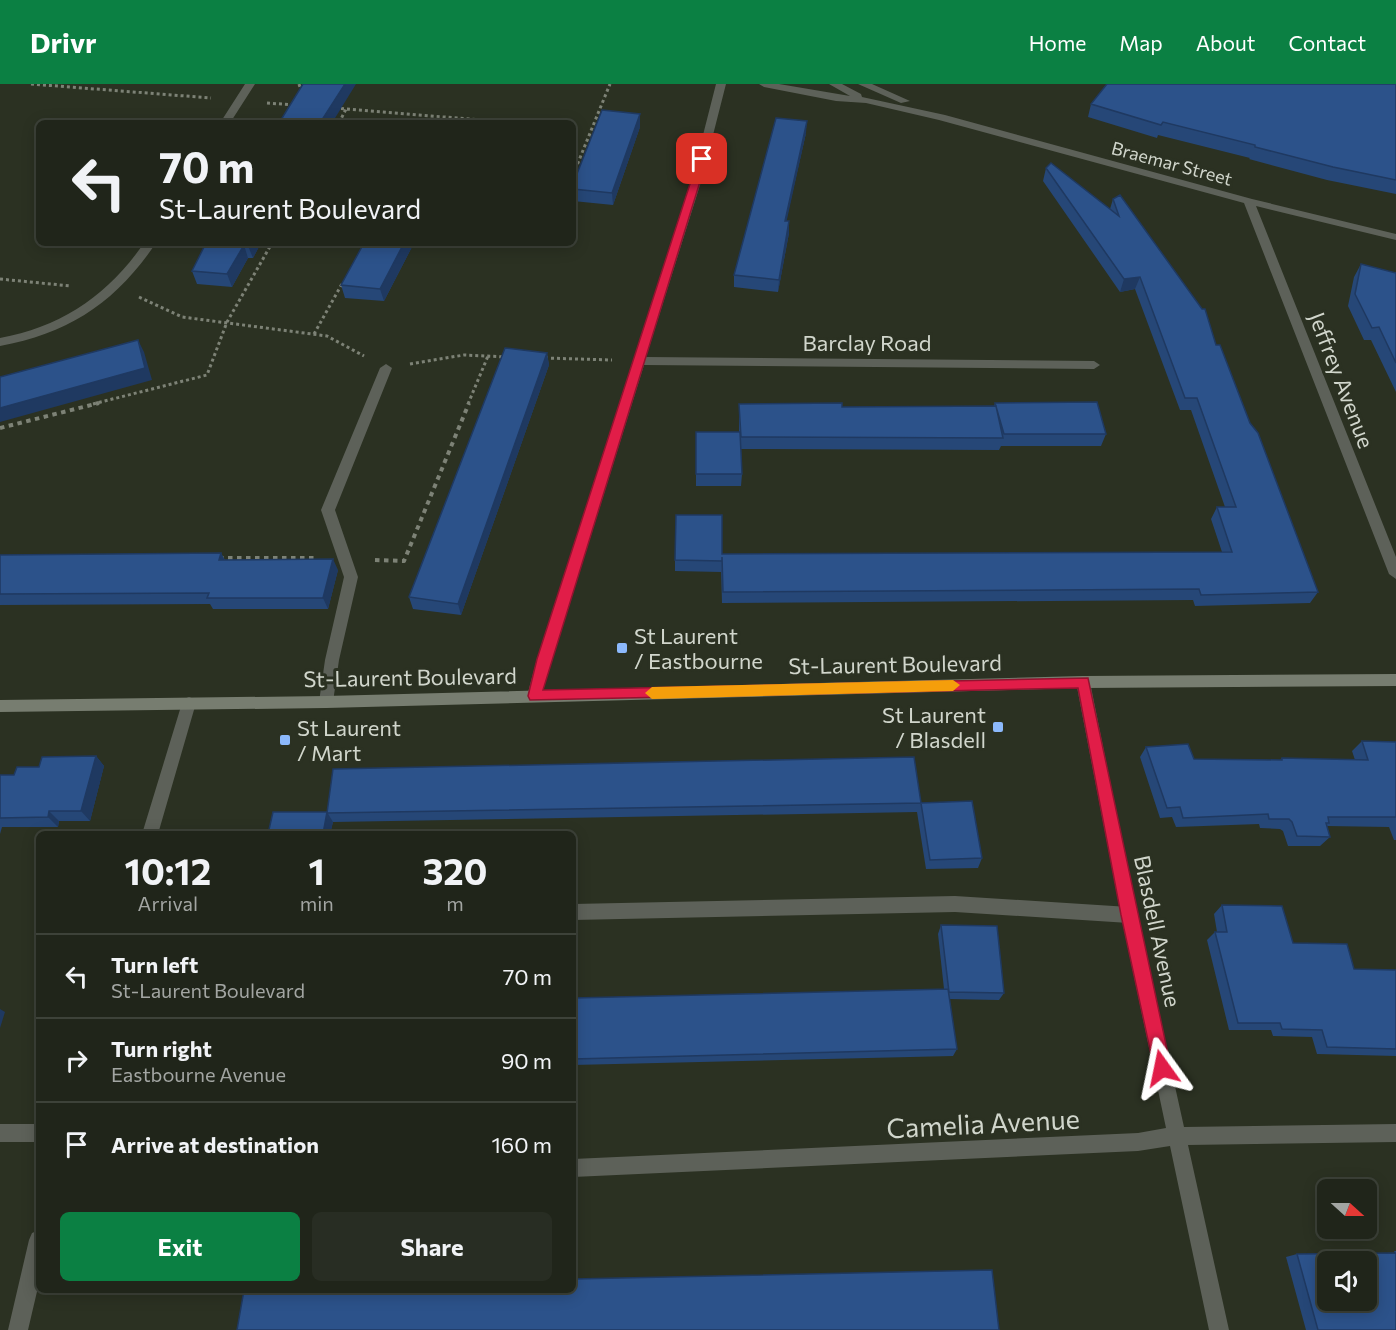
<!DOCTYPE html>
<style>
:root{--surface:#20251a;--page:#282d23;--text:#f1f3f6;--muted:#a2a5a2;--line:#3d4239;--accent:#0b8043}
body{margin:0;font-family:Commissioner,sans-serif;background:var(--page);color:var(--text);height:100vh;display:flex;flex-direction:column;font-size:22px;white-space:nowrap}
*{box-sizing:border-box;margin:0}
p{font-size:20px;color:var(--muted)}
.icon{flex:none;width:33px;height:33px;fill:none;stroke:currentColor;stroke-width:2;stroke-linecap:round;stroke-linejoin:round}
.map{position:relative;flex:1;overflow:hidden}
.sheet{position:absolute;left:36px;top:747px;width:540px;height:462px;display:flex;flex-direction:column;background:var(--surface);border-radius:9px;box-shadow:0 3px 15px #0003,0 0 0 2px var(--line)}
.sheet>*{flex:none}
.guide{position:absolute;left:36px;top:36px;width:540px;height:126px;border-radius:9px;box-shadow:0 3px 15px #0003,0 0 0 2px var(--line);background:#20251a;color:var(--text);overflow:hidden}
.needle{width:39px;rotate:111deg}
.tools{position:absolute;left:1317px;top:1095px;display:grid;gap:12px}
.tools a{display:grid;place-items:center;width:60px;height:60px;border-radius:9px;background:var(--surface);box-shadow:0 3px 15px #0003,0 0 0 2px var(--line);font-size:30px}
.pin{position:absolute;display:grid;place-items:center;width:51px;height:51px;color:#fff;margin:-26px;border-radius:12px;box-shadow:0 3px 9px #0006}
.me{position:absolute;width:66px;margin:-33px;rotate:348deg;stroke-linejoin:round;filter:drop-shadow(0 0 4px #0008)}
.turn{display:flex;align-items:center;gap:21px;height:126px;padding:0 24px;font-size:27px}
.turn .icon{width:78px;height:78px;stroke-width:2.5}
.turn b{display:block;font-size:42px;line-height:51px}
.eta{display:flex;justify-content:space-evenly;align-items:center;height:102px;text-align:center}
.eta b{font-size:36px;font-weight:700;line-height:42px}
.action{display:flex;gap:12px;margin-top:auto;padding:12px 24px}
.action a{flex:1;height:69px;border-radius:9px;background:var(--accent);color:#fff;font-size:24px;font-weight:700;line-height:69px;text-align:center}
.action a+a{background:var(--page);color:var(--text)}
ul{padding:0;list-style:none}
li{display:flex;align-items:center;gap:18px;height:84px;padding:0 24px;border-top:2px solid var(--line)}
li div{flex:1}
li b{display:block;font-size:22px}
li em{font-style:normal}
header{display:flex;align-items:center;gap:36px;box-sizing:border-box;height:84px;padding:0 30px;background:var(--accent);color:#fff}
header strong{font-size:28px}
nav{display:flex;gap:33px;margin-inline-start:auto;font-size:21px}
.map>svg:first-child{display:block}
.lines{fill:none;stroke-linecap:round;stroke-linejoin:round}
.path-far1{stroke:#7d8276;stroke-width:3;stroke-dasharray:3 3;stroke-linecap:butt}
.path{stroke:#7d8276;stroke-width:4;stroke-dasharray:4.5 4.5;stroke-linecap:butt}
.lane{fill:#5d6159;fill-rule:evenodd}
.street{fill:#5d6159;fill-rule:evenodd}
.secondary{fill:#777d70;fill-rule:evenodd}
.wall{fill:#264777}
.shaded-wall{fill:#1f3961}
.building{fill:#2c528a;stroke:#1f3961;stroke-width:1.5;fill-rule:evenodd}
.route{fill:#e11d48;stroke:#92132f;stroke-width:1.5}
.slow{fill:#f59e0b}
.poi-dot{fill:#8cb9fc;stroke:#2b3122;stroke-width:2}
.labels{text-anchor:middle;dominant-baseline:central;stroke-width:6;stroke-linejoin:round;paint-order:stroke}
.far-street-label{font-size:18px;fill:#d1d6cc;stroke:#2b3122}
.street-label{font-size:22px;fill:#d1d6cc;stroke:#2b3122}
.poi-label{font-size:22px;fill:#d1d6cc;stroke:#2b3122;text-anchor:start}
.near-street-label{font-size:27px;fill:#d1d6cc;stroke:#2b3122}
</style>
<header>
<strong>Drivr</strong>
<nav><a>Home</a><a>Map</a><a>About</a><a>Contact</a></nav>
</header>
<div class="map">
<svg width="1396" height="1246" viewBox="0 0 1396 1246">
<rect width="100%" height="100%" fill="#2b3122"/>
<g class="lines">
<path class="path-far1" d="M31,0L211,14
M299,0L302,10
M267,19L295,21
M335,24L517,39
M339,39L346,25
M573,91L610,0
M0,195L71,202
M139,213L182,233L327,252L364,272
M314,250L343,198
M545,274L612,276
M410,280L464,271L507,273
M93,320L207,291L227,238L272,159
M468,320L488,272"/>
<path class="path" d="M0,344L99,319
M219,474H316
M375,476L404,477L469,319"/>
<path class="lane" d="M386,280L392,284L335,426L358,493L339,576L333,618L331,622L326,624L321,622L319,618L325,576L344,493L321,426L380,284Z
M955,812L1129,823L1135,825L1137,831L1135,837L1129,839L955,828L573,836V820Z"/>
<path class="street" d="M245,0H255L230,39H220Z
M716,0H726L701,98L646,273L1094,277L1100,281L1094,285L644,281L541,612L539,616L534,618L529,616L527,612L537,575L691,98Z
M759,0H779L850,12L829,0H842L861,10L862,13L945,31L1252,115L1396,150V156L1256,122L1396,473V495L1389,490L1244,119L939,36L866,19L836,17L764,3Z
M858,0H872L910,17L901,19Z
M144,159H156C116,218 70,249 0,262V254C62,243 109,210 144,159Z
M1083,592L1088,594L1090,598L1137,831L1184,1043L1396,1040V1058L1188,1061L1229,1246H1209L1170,1062L1138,1067L573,1093V1075L1138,1049L1166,1044L1121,831L1076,598L1078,594Z
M189,613L194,615L196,619L158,750H142L182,619L184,615Z
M0,1040H39V1058H0Z
M39,1146V1199L28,1246H8L29,1156L32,1149Z"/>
<path class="secondary" d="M1396,590V602L1083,604L326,624L0,628V616L326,612L1083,592Z"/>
</g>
<path class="wall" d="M1396,0V110L1327,96L1249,75L1250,74L1158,51L1157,54L1088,33L1091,20Z
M640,43L613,121L573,117V100Z
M806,49L786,137H789V149L778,208L734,203V191Z
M1046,84L1110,125L1113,115L1202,225L1216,261L1250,339L1318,508L1310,519L1195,522L1193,516L722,519L721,485V488L675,487V476L722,470L1222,468L1211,435L1217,423H1225L1191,326H1180L1135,205L1120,208L1043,97Z
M206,159H261L253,174H248L232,203L197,200L192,187Z
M414,159L384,217L345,214L341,201Z
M1361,180L1396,189V308L1371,256H1364L1348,222L1354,193Z
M547,269L549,281L461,531L413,525L409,513Z
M995,319L1106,350L1101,362H1001L999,366L741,365L742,390L741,402H696V348H739V320L842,323L994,322Z
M221,469L225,476L338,486L328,525H213L210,520L0,521V471Z
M1362,657L1396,658V756H1394L1389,743L1327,742L1330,753L1320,762H1288L1283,747L1280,745L1260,744L1259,740L1176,743L1172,733L1160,734L1140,673L1146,663L1194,675L1280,676L1282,674L1355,676L1352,667Z
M96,672L104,682L90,737H59L58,743H2L0,750V691H14L39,683Z
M921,719L982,774L978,784L926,785L917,728L333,738L330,750L327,728Z
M1222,821L1293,859L1354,885L1396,886V972L1317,970L1312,953L1273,952L1271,946H1229L1207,856L1215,848H1217L1214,830Z
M941,841L1004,909L999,916L949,915L957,965L953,972L573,981V914L944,905L938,850Z
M1394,1167H1396V1246H1306L1286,1173L1297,1170L1395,1169Z"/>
<path class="shaded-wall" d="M345,0H356L332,39H320Z
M640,30V43L613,121L612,109Z
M807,37L806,49L784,149L785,137Z
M789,137V149L778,208L779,196Z
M249,159H261L253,174L248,162Z
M404,159H414L384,217L380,205Z
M244,161L248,174L232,203L227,190Z
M1140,193L1135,205L1120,208L1124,195Z
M138,256L144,268L152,296L0,338V324Z
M547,269L549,281L461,531L458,520Z
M221,469L227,481L219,476Z
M333,475L338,486L328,525L323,514Z
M96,672L104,682L90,737L81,727Z
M49,727L59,737L58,743L48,733Z
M327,728L333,738L330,750H323Z
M0,925L5,928L0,944Z"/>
<path class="building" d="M303,0H345L320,39H279Z
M1107,0H1396V96L1333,83L1255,63V61L1163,38L1161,41L1091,20Z
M602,26L640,30L612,109L573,105V100Z
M776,34L807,37L785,137H789L779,196L734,191Z
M1051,79L1119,132L1113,115L1120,111L1202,225H1205L1216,261H1220L1250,339L1258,349L1318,508L1201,511L1199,505L723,508L722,473V477L675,476L676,431H722V470L1232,468L1217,423H1236L1197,314H1185L1140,193L1124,195L1046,84Z
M206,159H249L248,162L244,161L227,190L192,187Z
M364,159H404L380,205L341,201Z
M1361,180L1396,189V279L1379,243L1372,244L1355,210Z
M138,256L145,284L0,324V293Z
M505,264L547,269L458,520L409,513Z
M1097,318L1106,350H1004L995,319Z
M842,319V323L996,322L1003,354L741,353L739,320Z
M696,348H740L742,390H696Z
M221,469L219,476L333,475L323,514H207L209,509L0,510V471Z
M1362,657L1396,658V733H1328L1329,739H1326L1330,753L1297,752L1292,738L1289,735H1269L1268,730L1183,734L1180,723L1167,724L1146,663L1188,660L1194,675L1282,676V674L1368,676Z
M96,672L81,727H49L48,733L0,734V691H14L17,683H39L42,673Z
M914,673L921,719L327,729L333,685Z
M972,717L982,774L930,776L921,719Z
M273,728H327L323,750H268Z
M1222,821L1282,822L1293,859L1347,860L1354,885L1396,886V965L1327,963L1322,946L1282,945L1280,939H1238L1215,848H1227Z
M941,841L997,842L1004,909L949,908Z
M948,905L957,965L573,975V914Z
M1396,1169V1246H1318L1297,1170ZM1328,1178H1366V1216H1328Z
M992,1186L999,1246H237L244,1206H573V1195Z"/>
<path class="route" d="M702,72L707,75L543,606L1088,594L1171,984L1168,990L1162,993L1157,990L1154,984L1121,831L1078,604L530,616L528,612L537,575L698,75Z"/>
<path class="slow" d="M953,596L960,601L953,607L652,615L645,609L652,603Z"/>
<g class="poi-dot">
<rect x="616" y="558" width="12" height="12" rx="3"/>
<rect x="992" y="637" width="12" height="12" rx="3"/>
<rect x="279" y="650" width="12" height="12" rx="3"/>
</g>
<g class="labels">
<g class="far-street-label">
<text transform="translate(1172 79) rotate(15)">Braemar Street</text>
</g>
<g class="street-label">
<text x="867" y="258">Barclay Road</text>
<text transform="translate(1342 296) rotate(69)">Jeffrey Avenue</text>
<text transform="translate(895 580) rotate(-1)">St-Laurent Boulevard</text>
<text transform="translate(410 593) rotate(-1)">St-Laurent Boulevard</text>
<text transform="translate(1158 847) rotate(78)">Blasdell Avenue</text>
</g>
<g class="poi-label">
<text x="634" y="551">St Laurent<tspan x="634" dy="25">/ Eastbourne</tspan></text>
<text x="986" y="630" text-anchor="end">St Laurent<tspan x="986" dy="25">/ Blasdell</tspan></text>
<text x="297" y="643">St Laurent<tspan x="297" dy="25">/ Mart</tspan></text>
</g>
<g class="near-street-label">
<text transform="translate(983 1039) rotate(-3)">Camelia Avenue</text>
</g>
</g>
</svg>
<div class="tools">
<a><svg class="needle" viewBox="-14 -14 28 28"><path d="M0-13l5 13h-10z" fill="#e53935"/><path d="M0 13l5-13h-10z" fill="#a2a5a2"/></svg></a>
<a><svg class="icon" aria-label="sound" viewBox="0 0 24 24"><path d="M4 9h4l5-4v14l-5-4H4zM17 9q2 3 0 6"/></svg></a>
</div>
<div class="pin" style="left:702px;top:75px;background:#d93025"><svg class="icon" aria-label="arrive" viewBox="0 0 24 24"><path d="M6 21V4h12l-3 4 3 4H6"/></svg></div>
<svg class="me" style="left:1162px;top:984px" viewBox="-20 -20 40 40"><path d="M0-17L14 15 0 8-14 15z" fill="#e11d48" stroke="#fff" stroke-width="4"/></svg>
<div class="guide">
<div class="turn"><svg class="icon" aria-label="left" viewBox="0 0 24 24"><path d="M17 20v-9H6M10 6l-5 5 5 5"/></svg><div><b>70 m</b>St-Laurent Boulevard</div></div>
</div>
<section class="sheet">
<div class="eta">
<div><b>10:12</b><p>Arrival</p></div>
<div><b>1</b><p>min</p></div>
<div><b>320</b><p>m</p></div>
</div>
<ul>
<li><svg class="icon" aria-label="left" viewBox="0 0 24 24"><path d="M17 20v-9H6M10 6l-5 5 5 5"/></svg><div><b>Turn left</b><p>St-Laurent Boulevard</p></div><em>70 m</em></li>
<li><svg class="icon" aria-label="right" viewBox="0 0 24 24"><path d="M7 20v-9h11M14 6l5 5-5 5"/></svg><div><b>Turn right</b><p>Eastbourne Avenue</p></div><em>90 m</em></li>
<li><svg class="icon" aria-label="arrive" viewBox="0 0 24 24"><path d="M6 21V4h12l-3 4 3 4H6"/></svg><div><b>Arrive at destination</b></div><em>160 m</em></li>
</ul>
<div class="action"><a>Exit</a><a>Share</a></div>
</section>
</div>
